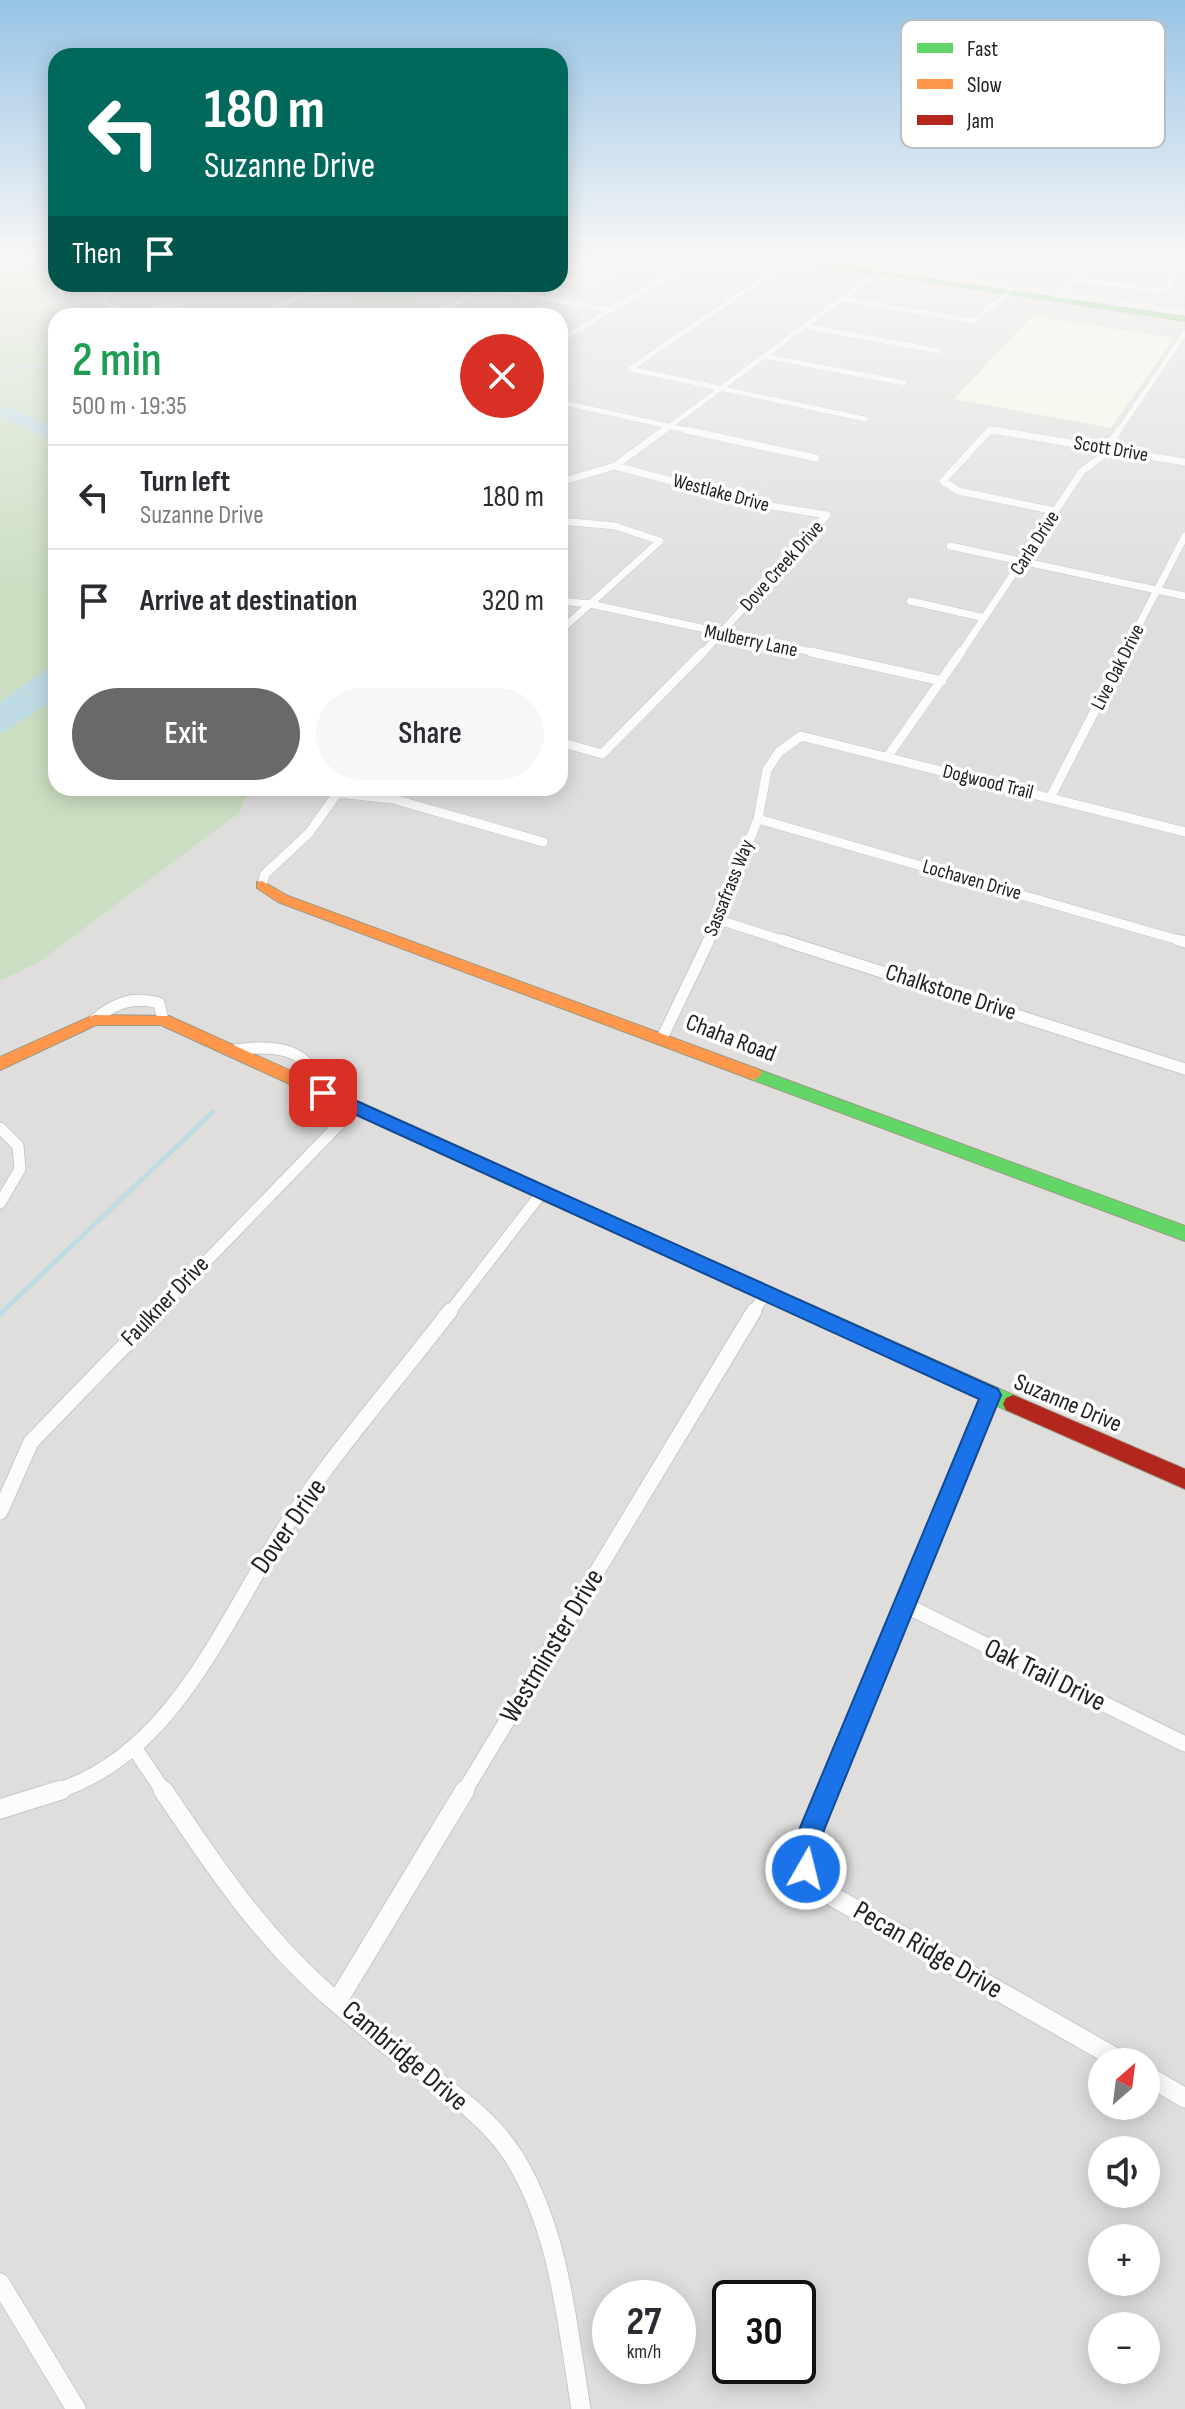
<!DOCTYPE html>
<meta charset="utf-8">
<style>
:root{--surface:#fff;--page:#f7f7f7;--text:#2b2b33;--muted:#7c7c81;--line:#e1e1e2;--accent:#6a6968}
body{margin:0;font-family:"Sofia Sans Condensed",sans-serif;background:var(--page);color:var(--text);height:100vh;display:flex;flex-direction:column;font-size:30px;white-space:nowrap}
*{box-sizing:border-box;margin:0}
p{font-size:26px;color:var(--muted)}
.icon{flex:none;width:44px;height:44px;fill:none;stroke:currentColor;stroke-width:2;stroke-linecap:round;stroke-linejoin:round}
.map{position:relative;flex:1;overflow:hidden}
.side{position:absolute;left:48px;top:308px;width:520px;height:488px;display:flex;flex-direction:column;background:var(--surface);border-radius:24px;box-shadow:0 4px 20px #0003}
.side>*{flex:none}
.top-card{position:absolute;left:48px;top:48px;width:520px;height:244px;border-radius:24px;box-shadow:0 4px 20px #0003;background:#00695c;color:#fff;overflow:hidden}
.needle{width:52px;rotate:28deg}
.controls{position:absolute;left:1088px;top:2048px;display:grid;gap:16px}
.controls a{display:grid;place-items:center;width:72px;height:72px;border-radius:50%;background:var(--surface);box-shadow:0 4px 20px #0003;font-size:40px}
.speed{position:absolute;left:592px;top:2280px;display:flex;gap:16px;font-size:40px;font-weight:700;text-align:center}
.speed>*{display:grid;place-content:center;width:104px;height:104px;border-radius:50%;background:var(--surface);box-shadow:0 4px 20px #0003;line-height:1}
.speed small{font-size:20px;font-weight:400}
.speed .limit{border:4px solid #111;border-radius:12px;background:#fff;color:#111}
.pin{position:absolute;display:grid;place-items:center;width:68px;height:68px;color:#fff;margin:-34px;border-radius:16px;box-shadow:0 4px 12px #0006}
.me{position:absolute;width:88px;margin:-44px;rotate:8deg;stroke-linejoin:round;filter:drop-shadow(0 0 6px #0008)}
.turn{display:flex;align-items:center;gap:28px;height:168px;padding:0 24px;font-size:36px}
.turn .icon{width:104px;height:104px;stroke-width:2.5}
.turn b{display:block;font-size:56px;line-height:68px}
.then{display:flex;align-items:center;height:76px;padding:0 24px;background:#0003;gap:16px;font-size:30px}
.round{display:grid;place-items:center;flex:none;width:84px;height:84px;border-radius:42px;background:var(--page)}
.headline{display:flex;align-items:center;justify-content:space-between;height:136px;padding:0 24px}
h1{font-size:48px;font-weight:600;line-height:60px;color:#1e9e55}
.cta{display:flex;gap:16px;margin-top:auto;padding:16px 24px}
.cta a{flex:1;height:92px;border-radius:48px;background:var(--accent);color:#fff;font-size:32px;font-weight:600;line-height:92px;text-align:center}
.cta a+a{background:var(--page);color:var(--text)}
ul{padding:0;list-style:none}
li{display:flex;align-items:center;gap:24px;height:104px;padding:0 24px;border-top:2px solid var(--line)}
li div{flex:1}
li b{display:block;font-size:30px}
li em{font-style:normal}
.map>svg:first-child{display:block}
.residential{fill:#dfdedc;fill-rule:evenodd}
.education{fill:#f8f7e8}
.forest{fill:#cbdec1}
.water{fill:#bfdbe3}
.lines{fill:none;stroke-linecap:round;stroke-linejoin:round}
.stream-far2{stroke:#bfdbe3;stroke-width:2}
.stream-far1{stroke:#bfdbe3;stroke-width:5}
.stream{stroke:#bfdbe3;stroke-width:6}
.street-far5-casing{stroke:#c9c8c7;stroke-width:6}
.street-far4-casing{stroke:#c9c8c7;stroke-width:8}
.street-far3-casing{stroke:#c9c8c7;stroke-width:10}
.street-far2-casing{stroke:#c9c8c7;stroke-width:13}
.street-far1-casing{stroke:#c9c8c7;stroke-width:17}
.street-casing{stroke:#c9c8c7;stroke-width:21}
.fast-casing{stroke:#999a82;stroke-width:2}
.slow-casing{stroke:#999a82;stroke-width:2}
.jam-casing{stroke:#999a82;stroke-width:2}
.street-far5{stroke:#fdfcfc;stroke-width:5}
.street-far4{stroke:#fdfcfc;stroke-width:7}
.street-far3{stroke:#fdfcfc;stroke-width:9}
.street-far2{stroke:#fdfcfc;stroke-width:11}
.street-far1{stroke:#fdfcfc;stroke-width:15}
.street{stroke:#fdfcfc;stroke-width:19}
.fast{fill:#63d668;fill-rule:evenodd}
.slow{fill:#ff974d;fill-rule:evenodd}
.jam{fill:#b3261e;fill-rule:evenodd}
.route{fill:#1a73e8;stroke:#114b97;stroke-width:2}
.labels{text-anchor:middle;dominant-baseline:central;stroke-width:7;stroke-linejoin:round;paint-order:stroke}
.far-street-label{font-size:20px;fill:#222;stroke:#fff}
.street-label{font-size:24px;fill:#222;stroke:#fff}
.near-street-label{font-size:28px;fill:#222;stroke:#fff}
.key{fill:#fff;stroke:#bdbdbd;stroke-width:2}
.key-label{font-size:22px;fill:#222}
</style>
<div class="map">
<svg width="1185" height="2409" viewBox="0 0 1185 2409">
<rect width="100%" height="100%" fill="#f0eeeb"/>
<path class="residential" d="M601,258H773L1185,322V2409H0V981L41,961L239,813L251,788H560V316H378L437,284L560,282L593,288L637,264ZM1102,2062H1146V2106H1102ZM1102,2150H1146V2194H1102ZM1102,2238H1146V2282H1102ZM610,2298H678V2366H610ZM730,2298H798V2366H730ZM1102,2326H1146V2370H1102Z
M843,258H1185V310L1043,287Z
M56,284H417L312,316H64L43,298L45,289Z"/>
<path class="education" d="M1032,316L1174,338L1111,428L954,399Z"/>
<path class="forest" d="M0,258H56V284L45,289L43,298L64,316H56V788H251L239,813L41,961L0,981Z
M417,284H437L378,316H312Z"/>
<path class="water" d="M0,405L56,427V450L42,434L0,417Z
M56,663V699L0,734V702Z"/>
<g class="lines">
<path class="stream-far2" d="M320,316L381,302L430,284
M0,373L20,367H56"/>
<path class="stream-far1" d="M1,1313L213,1112"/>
<path class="stream" d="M0,1314L3,1311"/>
<g class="street-far5-casing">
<path id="street-far5" d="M793,258L630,369L865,419
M936,258L991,265L1003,258
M1076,279L1163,291L1185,264
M119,284L103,297L119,316
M277,284L314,291
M1057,298L1095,258
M841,299L973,321L1010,291
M126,316L180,304
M260,316L298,297L358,284
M432,316L485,288L609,310
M804,326L939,351
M560,340L699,258
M764,356L904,383
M560,402L695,432
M662,432L897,258
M988,432H1005
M1118,432L1185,333"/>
</g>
<g class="street-far4-casing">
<path id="street-far4" d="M686,430L816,458
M990,430L943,481L958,491L1055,511
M993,430L1185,462
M615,466L759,504L827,515
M560,482L615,466L664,430
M560,521L615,526L660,541L560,631
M950,546L1185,596
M560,601L590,604L821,654
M910,601L985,618
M702,654L827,515
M960,654L1082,471L1100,458L1119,430
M1124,654L1185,536"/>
</g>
<g class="street-far3-casing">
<path id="street-far3" d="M811,652L942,681
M560,742L602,754L703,652
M888,756L961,652
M339,793L393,799L543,842
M1050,798L1125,652
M758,819L1185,942
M262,885L265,874L309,833L341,788
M716,919L788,942
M708,942L758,819L767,770L779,752L801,736L1185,832"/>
</g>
<g class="street-far2-casing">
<path id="street-far2" d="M782,940L1185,1069
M1178,940L1185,942
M94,1020C115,1003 132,996 159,1003L163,1020
M662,1038L709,940
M235,1050C277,1044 311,1048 323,1093
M0,1128L18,1146L20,1169L0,1203
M156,1313L355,1108
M449,1313L544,1190
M753,1313L766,1292"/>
</g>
<g class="street-far1-casing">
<path id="street-far1" d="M0,1512L31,1442L158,1311
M905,1605L1185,1744
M135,1749L164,1792
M54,1792C178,1754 225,1615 291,1518C339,1446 397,1380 450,1311
M464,1792L754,1311
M826,1792L991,1395"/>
</g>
<g class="street-casing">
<path id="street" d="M163,1790C212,1863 260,1935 327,1994C351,2015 376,2036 402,2056C441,2086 487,2114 514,2157C560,2231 567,2325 581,2409
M826,1790L811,1830L806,1869L830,1895L1123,2062
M0,1809L61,1790
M338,2000L465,1790
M1146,2075L1185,2098
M0,2283L76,2409"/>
</g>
<g class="fast-casing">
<path id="fast" d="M787,258L1185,317V321L790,260Z
M754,1068L1185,1226V1241L748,1078L746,1074Z
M531,1180L1020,1398L1023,1404L1020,1410L1013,1413L1006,1410L525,1192L522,1187L525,1182Z"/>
</g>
<g class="slow-casing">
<path id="slow" d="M262,881L288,896L760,1070L762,1074L754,1080L748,1078L278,902L257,888V882Z
M94,1015L169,1016L537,1182L540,1187L537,1192H525L161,1025H96L0,1070V1057Z"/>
</g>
<g class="jam-casing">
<path id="jam" d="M1013,1395L1185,1469V1489L1006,1410L1003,1404L1006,1398Z"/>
</g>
<use href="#street-far5" class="street-far5"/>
<use href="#street-far4" class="street-far4"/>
<use href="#street-far3" class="street-far3"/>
<use href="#street-far2" class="street-far2"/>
<use href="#street-far1" class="street-far1"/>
<use href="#street" class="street"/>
<use href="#fast" class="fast"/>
<use href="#slow" class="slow"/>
<use href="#jam" class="jam"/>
</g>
<linearGradient id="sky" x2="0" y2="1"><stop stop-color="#97c4e6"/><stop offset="0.43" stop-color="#f8f7f6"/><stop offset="1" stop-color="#f8f7f6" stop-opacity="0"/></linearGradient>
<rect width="1185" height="595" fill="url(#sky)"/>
<path class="route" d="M323,1086L998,1389L1001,1395L824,1830L815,1879L806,1882L797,1879L793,1869L799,1830L979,1399L317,1097V1088Z"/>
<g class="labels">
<g class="far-street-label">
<text transform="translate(1111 449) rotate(10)">Scott Drive</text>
<text transform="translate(721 493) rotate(15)">Westlake Drive</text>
<text transform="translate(1035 543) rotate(-57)">Carla Drive</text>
<text transform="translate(782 566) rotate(-48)">Dove Creek Drive</text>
<text transform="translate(751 641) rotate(12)">Mulberry Lane</text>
<text transform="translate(1118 667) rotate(-63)">Live Oak Drive</text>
<text transform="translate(988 782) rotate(14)">Dogwood Trail</text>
<text transform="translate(972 880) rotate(16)">Lochaven Drive</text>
<text transform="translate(729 888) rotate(-68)">Sassafrass Way</text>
</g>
<g class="street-label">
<text transform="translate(951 992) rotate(18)">Chalkstone Drive</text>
<text transform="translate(731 1038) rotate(21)">Chaha Road</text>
<text transform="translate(165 1301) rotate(-46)">Faulkner Drive</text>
<text transform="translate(1068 1403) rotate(23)">Suzanne Drive</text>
</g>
<g class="near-street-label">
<text transform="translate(289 1526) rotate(-55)">Dover Drive</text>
<text transform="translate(552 1646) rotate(-59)">Westminster Drive</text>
<text transform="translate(1045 1675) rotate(26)">Oak Trail Drive</text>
<text transform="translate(928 1950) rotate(30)">Pecan Ridge Drive</text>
<text transform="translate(405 2056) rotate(40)">Cambridge Drive</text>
</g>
</g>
<rect x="901" y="20" width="264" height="128" rx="12" class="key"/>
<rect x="917" y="43" width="36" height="10" fill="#63d668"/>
<rect x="917" y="79" width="36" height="10" fill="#ff974d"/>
<rect x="917" y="115" width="36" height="10" fill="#b3261e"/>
<g class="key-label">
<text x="967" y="56">Fast</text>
<text x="967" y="92">Slow</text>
<text x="967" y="128">Jam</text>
</g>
</svg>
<div class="controls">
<a><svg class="needle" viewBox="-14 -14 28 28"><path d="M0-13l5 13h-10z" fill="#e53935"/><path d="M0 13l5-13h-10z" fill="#7c7c81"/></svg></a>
<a><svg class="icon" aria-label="sound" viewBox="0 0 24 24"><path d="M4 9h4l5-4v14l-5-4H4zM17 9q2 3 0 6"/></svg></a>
<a>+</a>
<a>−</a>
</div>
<div class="speed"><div>27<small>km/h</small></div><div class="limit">30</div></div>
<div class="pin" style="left:323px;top:1093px;background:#d93025"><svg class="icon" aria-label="arrive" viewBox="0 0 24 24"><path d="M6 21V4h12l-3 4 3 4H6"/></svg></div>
<svg class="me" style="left:806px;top:1869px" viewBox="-20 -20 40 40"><circle r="17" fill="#1a73e8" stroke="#fff" stroke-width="3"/><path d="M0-11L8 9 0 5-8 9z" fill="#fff"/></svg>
<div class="top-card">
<div class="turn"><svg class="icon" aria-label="left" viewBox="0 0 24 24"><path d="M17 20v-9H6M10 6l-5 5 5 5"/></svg><div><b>180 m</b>Suzanne Drive</div></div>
<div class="then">Then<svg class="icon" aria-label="arrive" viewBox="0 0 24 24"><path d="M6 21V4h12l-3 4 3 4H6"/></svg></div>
</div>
<section class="side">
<div class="headline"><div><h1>2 min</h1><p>500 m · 19:35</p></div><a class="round" style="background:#d93025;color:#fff"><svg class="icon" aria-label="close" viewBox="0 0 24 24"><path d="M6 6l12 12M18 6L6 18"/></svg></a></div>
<ul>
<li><svg class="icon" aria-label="left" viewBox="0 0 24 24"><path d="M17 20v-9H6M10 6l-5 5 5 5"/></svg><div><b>Turn left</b><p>Suzanne Drive</p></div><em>180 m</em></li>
<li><svg class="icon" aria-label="arrive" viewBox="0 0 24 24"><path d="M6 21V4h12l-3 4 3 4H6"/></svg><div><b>Arrive at destination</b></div><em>320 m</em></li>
</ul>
<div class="cta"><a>Exit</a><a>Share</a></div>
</section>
</div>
